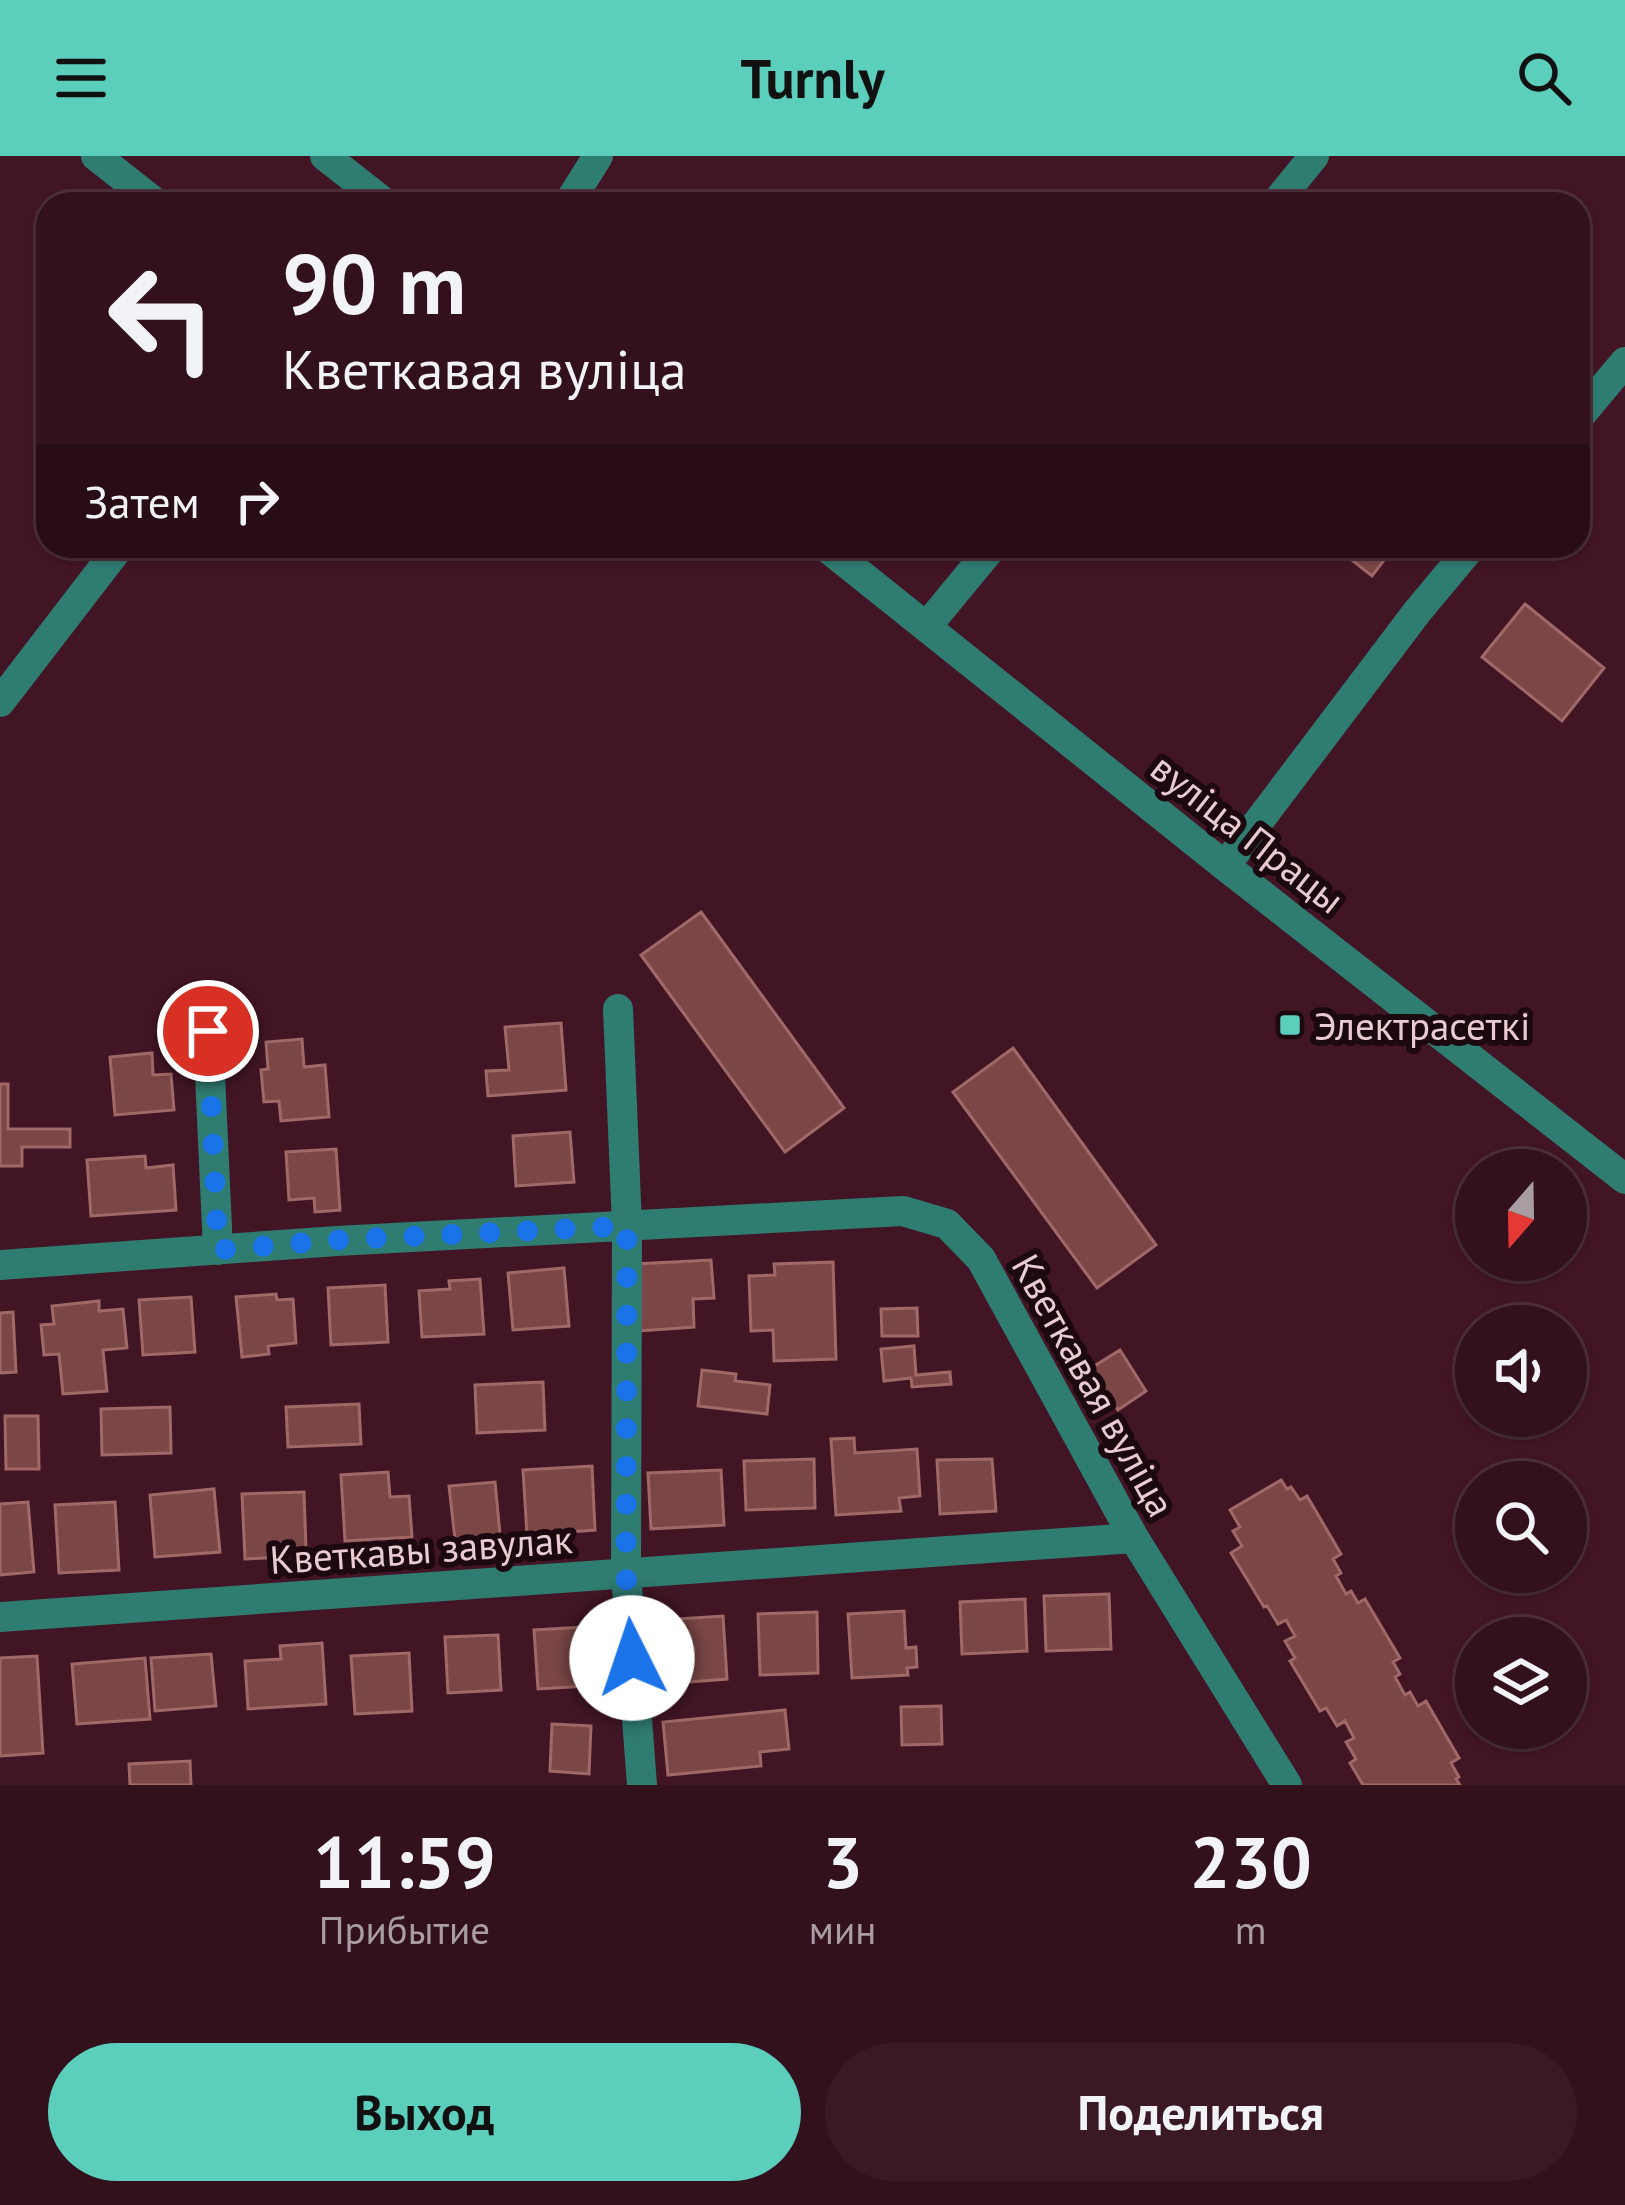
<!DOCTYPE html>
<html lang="ru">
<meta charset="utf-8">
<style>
:root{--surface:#32101c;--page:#3a1925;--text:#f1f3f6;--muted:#a89da3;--line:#4d303b;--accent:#5bcebc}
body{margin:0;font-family:"PT Sans",sans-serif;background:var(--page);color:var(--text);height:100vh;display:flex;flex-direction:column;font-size:45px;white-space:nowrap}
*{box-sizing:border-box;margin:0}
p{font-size:39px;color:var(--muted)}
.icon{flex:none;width:66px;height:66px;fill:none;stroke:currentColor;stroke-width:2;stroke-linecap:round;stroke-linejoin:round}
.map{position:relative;height:1629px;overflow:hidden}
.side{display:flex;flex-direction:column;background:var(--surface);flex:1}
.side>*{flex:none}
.hud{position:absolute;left:36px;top:36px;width:1554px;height:366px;border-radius:36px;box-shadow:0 3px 9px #0004,0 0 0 3px var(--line);background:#32101c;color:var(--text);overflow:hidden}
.needle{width:78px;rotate:200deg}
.buttons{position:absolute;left:1455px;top:993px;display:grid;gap:24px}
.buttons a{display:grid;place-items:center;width:132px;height:132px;border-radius:50%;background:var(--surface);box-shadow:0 3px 9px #0004,0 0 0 3px var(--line);font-size:60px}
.pin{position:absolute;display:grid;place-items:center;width:102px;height:102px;color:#fff;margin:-51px;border:6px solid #fff;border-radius:50%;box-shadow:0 3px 12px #0007}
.me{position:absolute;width:132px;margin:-66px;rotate:356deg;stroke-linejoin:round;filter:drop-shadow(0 0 9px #0008)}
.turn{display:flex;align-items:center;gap:42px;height:252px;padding:0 48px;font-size:54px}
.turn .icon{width:156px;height:156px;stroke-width:2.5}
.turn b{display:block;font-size:84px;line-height:102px}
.then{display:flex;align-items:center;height:114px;padding:0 48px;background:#0003;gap:24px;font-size:45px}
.eta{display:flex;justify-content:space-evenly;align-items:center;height:204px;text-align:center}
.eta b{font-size:72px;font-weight:700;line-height:84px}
.button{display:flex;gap:24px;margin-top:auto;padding:24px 48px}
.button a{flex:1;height:138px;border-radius:72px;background:var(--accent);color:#111;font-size:48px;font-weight:700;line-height:138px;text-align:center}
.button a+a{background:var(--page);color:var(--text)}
header{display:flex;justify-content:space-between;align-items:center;height:156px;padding:0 48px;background:var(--accent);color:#111;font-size:54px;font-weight:700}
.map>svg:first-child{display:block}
.building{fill:#7a4746;stroke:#a06967;stroke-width:3}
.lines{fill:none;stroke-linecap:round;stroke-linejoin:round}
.minor{stroke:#2f7c71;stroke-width:30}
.route{stroke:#1a73e8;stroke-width:21;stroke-dasharray:0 37.8}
.poi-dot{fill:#5bcebc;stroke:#1c090f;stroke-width:4.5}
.labels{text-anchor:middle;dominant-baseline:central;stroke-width:12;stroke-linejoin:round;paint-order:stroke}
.street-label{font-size:39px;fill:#e9cbd2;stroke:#1c090f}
.poi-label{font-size:39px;fill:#e9cbd2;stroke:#1c090f;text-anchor:start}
</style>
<header><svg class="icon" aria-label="menu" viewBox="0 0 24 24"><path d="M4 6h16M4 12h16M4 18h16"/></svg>Turnly<svg class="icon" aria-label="search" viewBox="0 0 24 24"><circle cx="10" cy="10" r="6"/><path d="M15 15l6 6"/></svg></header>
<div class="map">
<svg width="1625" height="1629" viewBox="0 0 1625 1629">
<rect width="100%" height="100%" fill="#421525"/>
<path class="building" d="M1334,390H1395L1372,420Z
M1525,448L1604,512L1562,565L1482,501Z
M701,756L844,952L785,996L641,799Z
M561,867L566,934L488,940L486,915L509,914L505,871Z
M302,883L304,911L325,909L329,961L281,965L279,945L264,946L261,914L268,913L266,886Z
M1013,892L1156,1089L1097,1132L953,936Z
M152,897L153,919L171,918L174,954L115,959L110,901Z
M0,928H8V973H70V991H22V1010H0Z
M570,976L574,1026L516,1030L513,980Z
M336,993L340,1054L315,1056L314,1042L289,1044L286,996Z
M145,1000L146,1012L173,1009L176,1054L91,1060L87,1004Z
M711,1104L714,1142L693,1143L694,1171L639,1175L635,1108Z
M833,1106L836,1203L774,1205L773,1174L751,1175L749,1120L775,1119L774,1108Z
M564,1112L569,1170L513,1174L508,1117Z
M480,1123L484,1178L422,1181L419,1135L450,1133L449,1125Z
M385,1129L388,1186L331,1189L328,1132Z
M276,1138L277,1144L293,1143L296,1187L268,1190L269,1198L242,1201L236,1141Z
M191,1141L195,1196L143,1199L139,1144Z
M99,1145V1155L123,1153L127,1192L103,1194L107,1235L63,1238L59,1198L44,1199L41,1169L54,1168L52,1150Z
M917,1152L918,1180H882L881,1153Z
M13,1156L16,1216L0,1217V1157Z
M914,1190L916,1219L950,1216L951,1228L912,1231L911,1222L884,1225L881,1193Z
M1120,1194L1146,1235L1118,1254L1091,1212Z
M702,1214L736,1218L735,1225L770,1229L767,1258L698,1250Z
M543,1226L545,1274L477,1277L475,1229Z
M359,1248L361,1288L288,1291L286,1251Z
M170,1251L171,1297L102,1299L101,1253Z
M5,1260H38L39,1313H6Z
M854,1282L855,1297L917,1293L920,1340L899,1342L901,1355L836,1359L831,1283Z
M814,1303L815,1352L746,1354L744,1305Z
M992,1303L996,1355L940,1358L937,1304Z
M592,1310L595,1374L527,1379L523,1314Z
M721,1314L724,1369L651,1373L648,1317Z
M388,1316L390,1341L409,1340L412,1381L345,1385L341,1319Z
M1281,1324L1287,1333L1291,1331L1300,1344L1307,1340L1341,1398L1333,1403L1341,1417L1336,1420L1346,1438L1351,1435L1358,1447L1365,1443L1400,1502L1393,1506L1400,1518L1395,1521L1405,1539L1410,1536L1418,1550L1426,1545L1459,1602L1451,1607L1459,1621L1456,1623L1460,1629H1363L1350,1607L1356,1603L1346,1586L1354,1582L1345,1565L1337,1570L1326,1552L1320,1555L1290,1505L1295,1502L1285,1485L1295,1480L1286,1464L1278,1468L1267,1450L1264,1451L1231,1397L1242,1390L1233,1375L1240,1371L1230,1354Z
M495,1326L500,1378L455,1383L449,1330Z
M214,1333L220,1396L155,1401L150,1339Z
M304,1336L306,1393H286V1401L245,1403L242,1338Z
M28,1346L34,1416L0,1419V1348Z
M115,1346L119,1414L59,1417L55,1349Z
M1109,1438L1111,1493L1046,1495L1044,1440Z
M1025,1443L1027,1495L962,1498L960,1446Z
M904,1455L906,1492L916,1491L917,1511L907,1512L908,1519L852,1522L848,1458Z
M817,1456L818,1517L760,1519L758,1458Z
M723,1460L727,1523L652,1529L647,1465Z
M601,1470L605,1529L538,1533L534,1474Z
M498,1479L501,1534L448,1537L445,1481Z
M322,1487L326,1548L248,1553L245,1505L281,1503L280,1490Z
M409,1497L412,1555L355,1558L351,1500Z
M211,1498L216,1550L155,1555L151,1502Z
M37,1500L43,1597L0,1600V1502Z
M145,1502L150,1563L77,1568L72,1508Z
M941,1550L942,1588L902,1589L901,1551Z
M785,1554L789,1593L760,1596L761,1610L668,1619L663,1566Z
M552,1568L591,1570L589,1618L550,1615Z
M190,1605L191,1629H130L129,1608Z"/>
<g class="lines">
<path class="minor" d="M96,0L157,48
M325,0L386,48
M568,48L598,0
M1275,48L1314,0
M1578,262L1625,206
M825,390L1225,710L1625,1023
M927,470L993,390
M0,546L120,390
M1225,710L1417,456L1472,390
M618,853L627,1070L626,1418L642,1629
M208,875L218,1094
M0,1109L337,1085L903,1055L947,1068L981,1103L1134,1382L1287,1629
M0,1461L1134,1382"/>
</g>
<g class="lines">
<path class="route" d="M208,875L218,1094L337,1084L627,1070L626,1418L632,1502"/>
</g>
<rect class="poi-dot" x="1278" y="857" width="24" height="24" rx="6"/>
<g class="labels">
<g class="street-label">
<text transform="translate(1248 677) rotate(38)">вуліца Працы</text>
<text transform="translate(1094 1229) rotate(61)">Кветкавая вуліца</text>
<text transform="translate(421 1393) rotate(-4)">Кветкавы завулак</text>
</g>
<g class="poi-label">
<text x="1314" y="869">Электрасеткі</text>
</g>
</g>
</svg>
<div class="buttons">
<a><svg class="needle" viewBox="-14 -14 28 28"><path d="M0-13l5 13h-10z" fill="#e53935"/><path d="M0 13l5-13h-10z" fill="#a89da3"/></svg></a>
<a><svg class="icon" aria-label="sound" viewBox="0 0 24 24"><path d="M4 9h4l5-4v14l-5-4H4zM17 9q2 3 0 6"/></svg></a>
<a><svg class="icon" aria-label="search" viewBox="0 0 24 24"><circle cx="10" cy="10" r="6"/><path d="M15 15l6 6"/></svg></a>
<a><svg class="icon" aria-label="layers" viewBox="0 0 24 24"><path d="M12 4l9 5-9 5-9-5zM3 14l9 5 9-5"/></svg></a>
</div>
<div class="pin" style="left:208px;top:875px;background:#d93025"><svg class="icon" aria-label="arrive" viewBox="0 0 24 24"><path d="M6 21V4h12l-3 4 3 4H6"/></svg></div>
<svg class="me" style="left:632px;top:1502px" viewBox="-20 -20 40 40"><circle r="19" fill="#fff"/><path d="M0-13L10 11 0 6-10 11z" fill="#1a73e8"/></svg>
<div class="hud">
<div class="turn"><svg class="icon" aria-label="left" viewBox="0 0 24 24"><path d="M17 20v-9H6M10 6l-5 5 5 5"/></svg><div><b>90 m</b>Кветкавая вуліца</div></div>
<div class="then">Затем<svg class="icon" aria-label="right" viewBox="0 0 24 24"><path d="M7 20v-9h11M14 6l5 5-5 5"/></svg></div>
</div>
</div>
<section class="side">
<div class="eta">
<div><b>11:59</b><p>Прибытие</p></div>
<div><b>3</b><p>мин</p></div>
<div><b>230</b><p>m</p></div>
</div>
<div class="button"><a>Выход</a><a>Поделиться</a></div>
</section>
